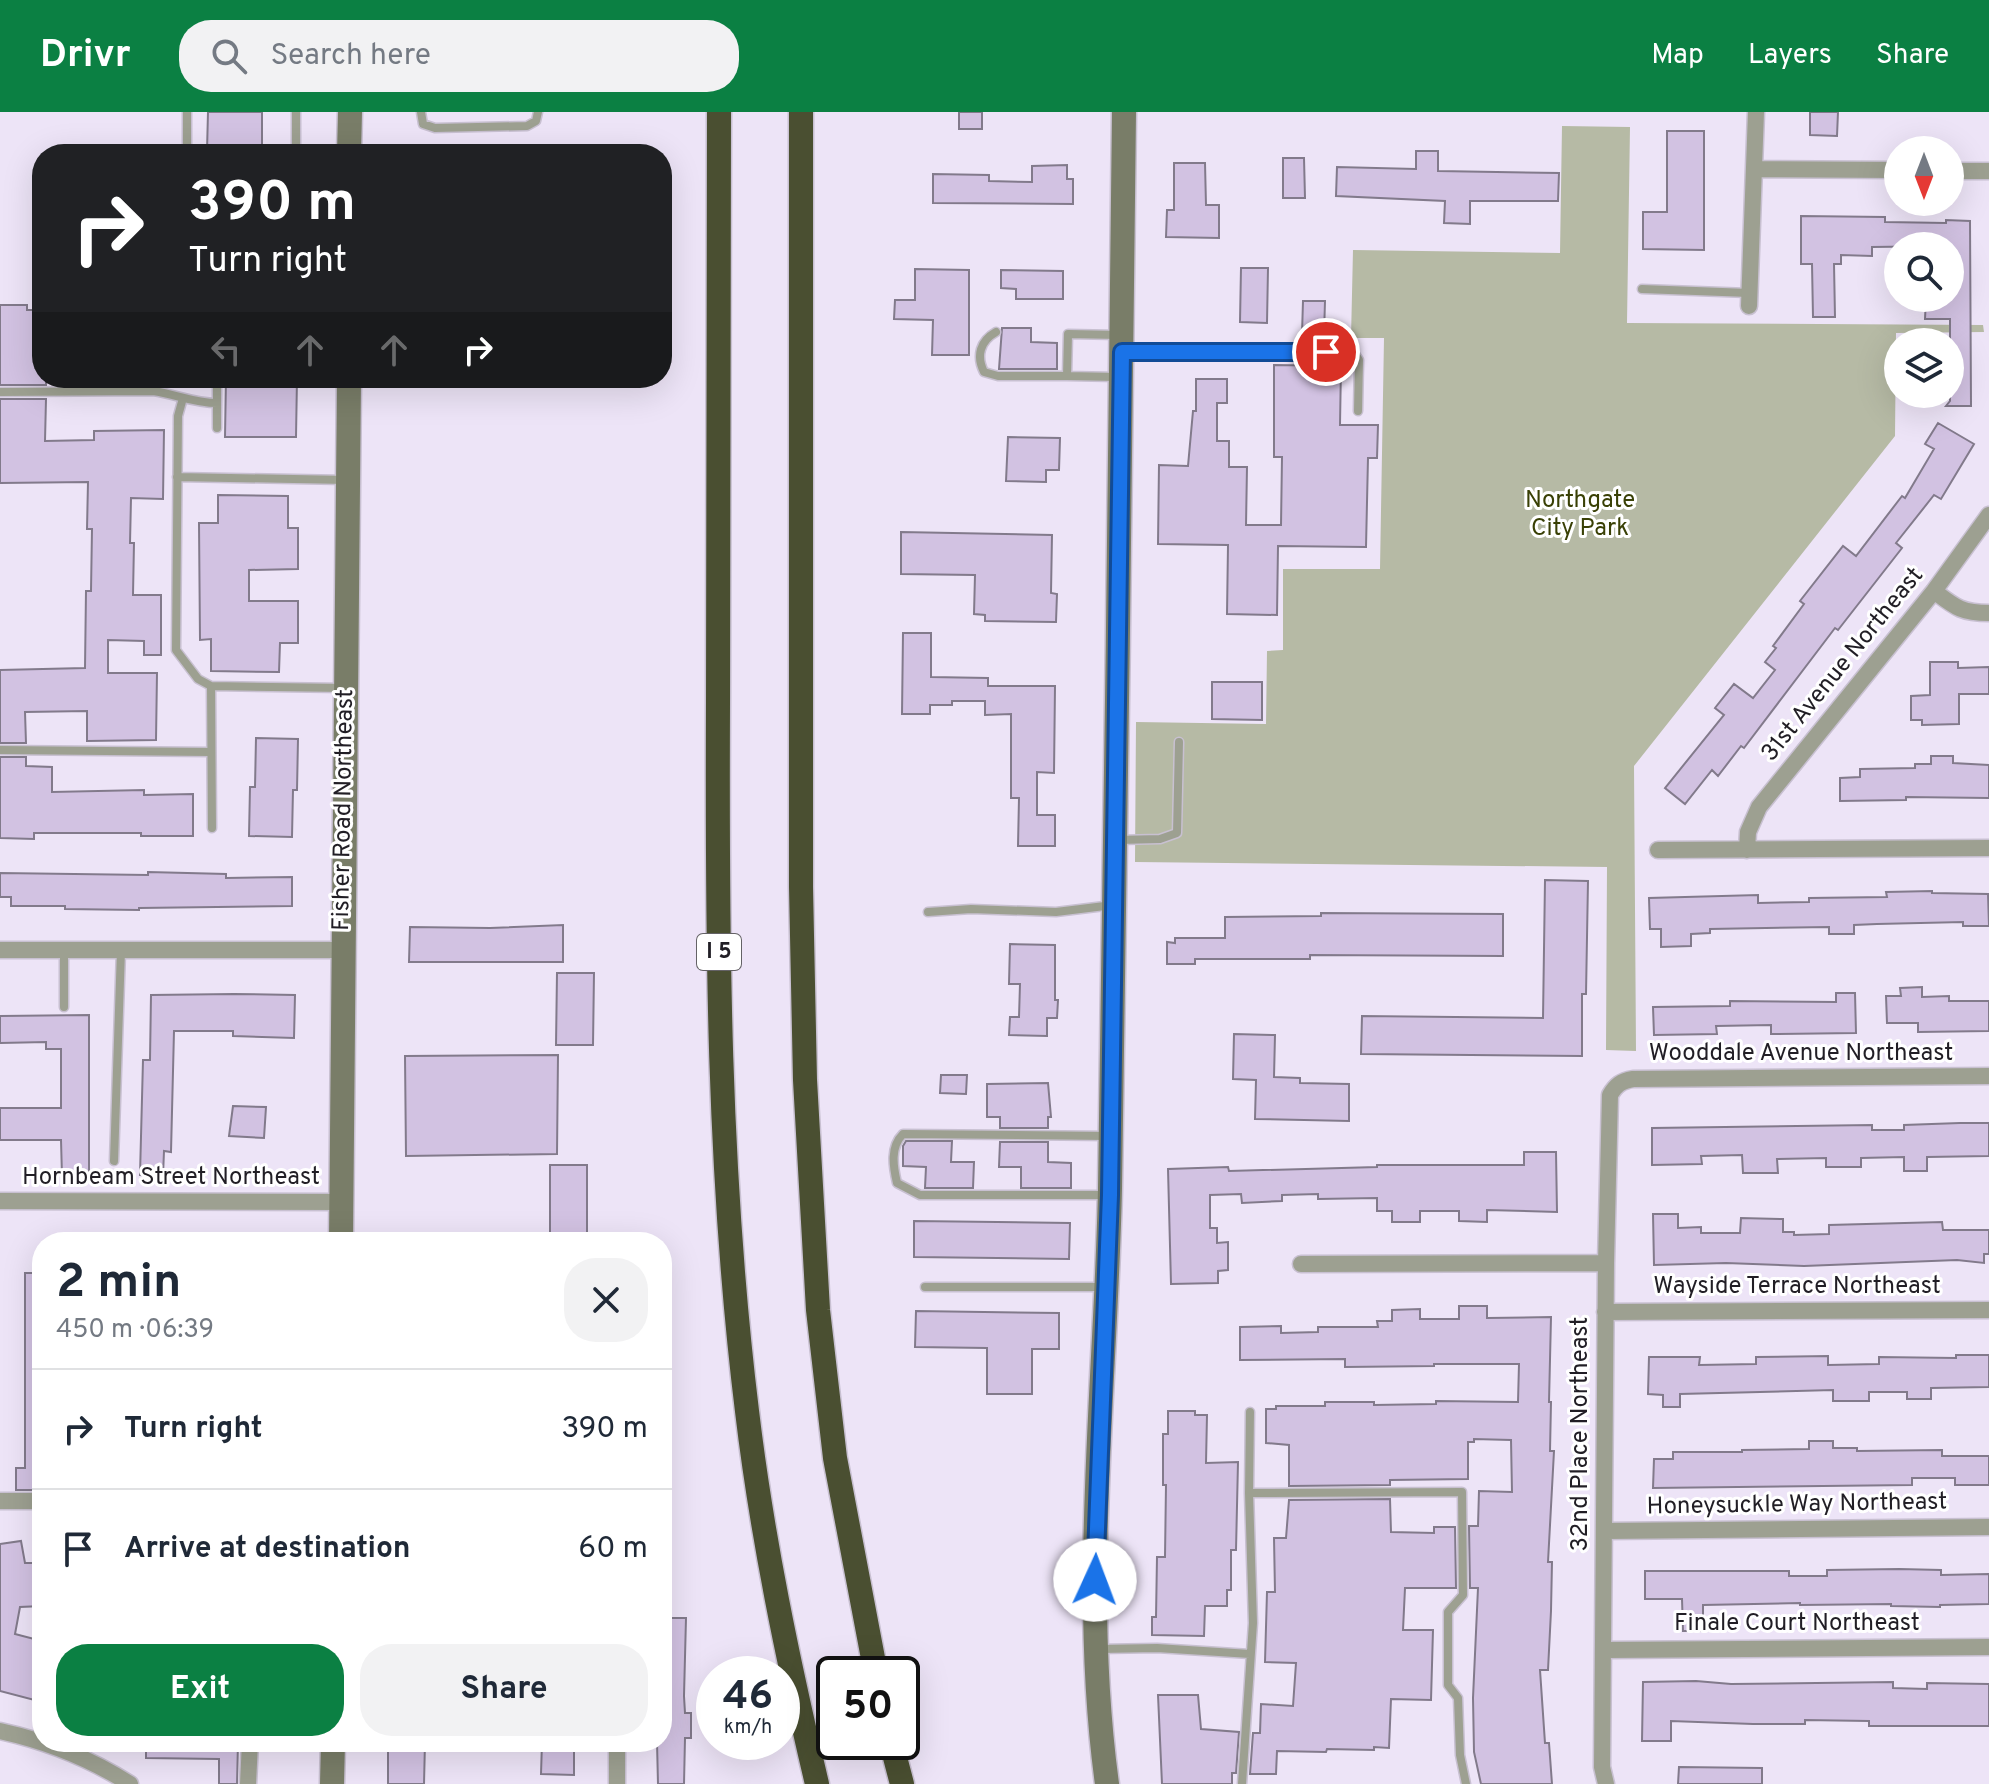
<!DOCTYPE html>
<meta charset="utf-8">
<style>
:root{--surface:#fff;--page:#f2f2f3;--text:#1f2937;--muted:#747a83;--line:#e0e1e3;--accent:#0b8043}
body{margin:0;font-family:Overpass,sans-serif;background:var(--page);color:var(--text);height:100vh;display:flex;flex-direction:column;font-size:30px;white-space:nowrap}
*{box-sizing:border-box;margin:0}
p{font-size:26px;color:var(--muted)}
.icon{flex:none;width:44px;height:44px;fill:none;stroke:currentColor;stroke-width:2;stroke-linecap:round;stroke-linejoin:round}
.map{position:relative;flex:1;overflow:hidden}
.side{position:absolute;left:32px;top:1120px;width:640px;height:520px;display:flex;flex-direction:column;background:var(--surface);border-radius:32px;box-shadow:0 8px 32px #0002}
.side>*{flex:none}
.banner{position:absolute;left:32px;top:32px;width:640px;height:244px;border-radius:32px;box-shadow:0 8px 32px #0002;background:#202124;color:#fff;overflow:hidden}
.needle{width:52px;rotate:180deg}
.fabs{position:absolute;left:1884px;top:24px;display:grid;gap:16px}
.fabs a{display:grid;place-items:center;width:80px;height:80px;border-radius:50%;background:var(--surface);box-shadow:0 8px 32px #0002;font-size:40px}
.speed{position:absolute;left:696px;top:1544px;display:flex;gap:16px;font-size:40px;font-weight:700;text-align:center}
.speed>*{display:grid;place-content:center;width:104px;height:104px;border-radius:50%;background:var(--surface);box-shadow:0 8px 32px #0002;line-height:1}
.speed small{font-size:20px;font-weight:400}
.speed .limit{border:4px solid #111;border-radius:12px;background:#fff;color:#111}
.pin{position:absolute;display:grid;place-items:center;width:68px;height:68px;color:#fff;margin:-34px;border:4px solid #fff;border-radius:50%;box-shadow:0 2px 8px #0007}
.me{position:absolute;width:88px;margin:-44px;rotate:2deg;stroke-linejoin:round;filter:drop-shadow(0 0 6px #0008)}
.turn{display:flex;align-items:center;gap:28px;height:168px;padding:0 24px;font-size:36px}
.turn .icon{width:104px;height:104px;stroke-width:2.5}
.turn b{display:block;font-size:56px;line-height:68px}
.lanes{display:flex;align-items:center;height:76px;padding:0 24px;background:#0003;justify-content:center;gap:40px;direction:ltr}
.lanes .off{opacity:.35}
.round{display:grid;place-items:center;flex:none;width:84px;height:84px;border-radius:32px;background:var(--page)}
.head{display:flex;align-items:center;justify-content:space-between;height:136px;padding:0 24px}
h1{font-size:48px;font-weight:700;line-height:60px}
.primary-button{display:flex;gap:16px;margin-top:auto;padding:16px 24px}
.primary-button a{flex:1;height:92px;border-radius:32px;background:var(--accent);color:#fff;font-size:32px;font-weight:700;line-height:92px;text-align:center}
.primary-button a+a{background:var(--page);color:var(--text)}
ul{padding:0;list-style:none}
li{display:flex;align-items:center;gap:24px;height:120px;padding:0 24px;border-top:2px solid var(--line)}
li div{flex:1}
li b{display:block;font-size:30px}
li em{font-style:normal}
header{display:flex;align-items:center;gap:48px;box-sizing:border-box;height:112px;padding:0 40px;background:var(--accent);color:#fff}
header strong{font-size:38px}
nav{display:flex;gap:44px;margin-inline-start:auto;font-size:28px}
.search{width:560px;height:72px;background:var(--page);display:flex;align-items:center;gap:20px;box-sizing:border-box;padding:0 28px;border-radius:32px;color:var(--muted);font-size:30px}
.map>svg:first-child{display:block}
.green{fill:#b6baa5}
.building{fill:#d2c2e2;stroke:#827a8b;stroke-width:2}
.lines{fill:none;stroke-linecap:round;stroke-linejoin:round}
.lane-casing{stroke:#c8c0d1;stroke-width:11}
.street-casing{stroke:#c8c0d1;stroke-width:19}
.secondary-casing{stroke:#c8c0d1;stroke-width:27}
.highway-casing{stroke:#c8c0d1;stroke-width:27}
.lane{stroke:#9da091;stroke-width:8}
.street{stroke:#9da091;stroke-width:16}
.secondary{stroke:#797d68;stroke-width:24}
.highway{stroke:#4a4f31;stroke-width:24}
.route-casing{stroke:#114b97;stroke-width:20}
.route{stroke:#1a73e8;stroke-width:14}
.labels{text-anchor:middle;dominant-baseline:central;stroke-width:6;stroke-linejoin:round;paint-order:stroke}
.shield{fill:#fff;stroke:#646266;stroke-width:2}
.shield-label{font-size:22px;font-weight:bold;fill:#211e25}
.park-label{font-size:24px;fill:#394005;stroke:#fff}
.street-label{font-size:24px;fill:#211e25;stroke:#fff}
</style>
<header>
<strong>Drivr</strong>
<div class="search"><svg class="icon" aria-label="search" viewBox="0 0 24 24"><circle cx="10" cy="10" r="6"/><path d="M15 15l6 6"/></svg>Search here</div>
<nav><a>Map</a><a>Layers</a><a>Share</a></nav>
</header>
<div class="map">
<svg width="1989" height="1672" viewBox="0 0 1989 1672">
<rect width="100%" height="100%" fill="#ede4f7"/>
<path class="green" d="M1562,14L1630,15L1627,211L1983,213L1984,220L1896,221L1895,324L1634,654L1636,939L1606,938L1607,755L1135,750L1136,610L1266,612L1267,539L1283,538V457H1380L1384,226H1351L1353,138L1560,141Z"/>
<path class="building" d="M208,0H262V39H207Z
M959,0H982V17H959Z
M1810,0H1838L1837,24L1810,23Z
M1667,19H1704V138L1643,137V100H1667Z
M1416,39H1438V59L1559,61L1558,89H1470V112L1444,111L1445,89L1336,84L1337,55L1416,57Z
M1283,46H1304L1305,86H1283Z
M1174,51H1205L1206,93H1219V126L1166,125L1167,98H1174Z
M1067,53V67H1073V92L933,91V62L989,63V69L1032,70V54Z
M1801,104L1885,105V110L1946,111V108L1970,109L1971,294H1946L1950,289V207H1925L1926,186H1950V134L1872,135V144L1841,143V152H1834L1835,205H1813L1812,152H1801Z
M1241,156H1268L1267,211L1240,210Z
M915,157L969,158V243H932L933,208L894,207L895,188H915Z
M1001,158L1063,159V187H1016V177L1001,176Z
M1303,189H1325L1324,223L1302,222Z
M0,193H27V198H42V266H46V273H0Z
M1002,216H1031V230L1057,231V257H999Z
M1274,253L1341,254L1340,313H1378L1377,346H1368L1366,435L1278,434L1277,503L1227,502L1228,433L1158,432L1159,353L1188,354L1193,299H1196V267H1227V291H1217V329H1229V355H1247L1246,413H1281L1282,345H1274Z
M226,266H297L296,325H225Z
M0,287H46L45,329L94,328V319L164,318L163,387L131,386L130,431H134L133,483H161V543H144V529L108,528V561H157L156,628L87,629V599L25,600L26,631H0V558L85,556L86,479H91L92,417H87L88,370L0,371Z
M1938,311L1974,332L1941,387L1934,383L1896,431L1902,436L1838,518L1835,516L1744,636L1741,634L1718,664L1712,658L1685,692L1665,676L1724,603L1715,596L1734,572L1753,586L1775,558L1765,550L1776,536L1773,534L1804,492L1800,489L1843,434L1856,444L1902,384L1905,386L1934,337L1925,332Z
M1008,325L1060,326L1059,358H1046V370L1006,369Z
M218,383L288,384V416H298V457L249,458V489H298V531H280L279,560L211,559V527L200,528L199,411H218Z
M901,420L1052,423L1051,481L1057,482L1056,510L985,509V503L974,502L975,463L901,462Z
M903,521H931V565L988,566V574H1055L1054,661L1037,660V703H1055V734H1018L1019,686H1011V602L985,603V589H952V593H930V602H902Z
M1930,550H1958V556L1989,555V582H1959V612L1922,613V608H1911V584L1930,583Z
M1212,570H1262V608L1212,607Z
M256,626L298,627L297,678H293L292,725L249,724L250,675H255Z
M1931,644H1953V651L1989,653V686L1906,685V688L1840,689V666L1860,665V657L1915,656V652H1931Z
M0,645H26V654L52,655V680L144,678V683L193,682V724H141V721H34V727L0,726Z
M148,760L226,762V766L292,765V794L139,796V798L65,797V794H11V785H0V761L148,763Z
M1545,768L1588,769L1586,882H1582V944L1361,942L1362,904L1543,906Z
M1932,779V781L1988,782L1989,814H1963V810L1877,812L1854,813V822H1829V815L1710,817V821L1691,822V834L1661,835V817H1650L1649,786L1758,783V791L1809,790V786L1887,785L1886,780Z
M1321,801L1503,802V844L1310,843V847H1195V852H1167V830L1175,831V826H1225V805L1321,804Z
M563,813V850H409L410,815L490,816Z
M1010,832L1055,833V888H1058L1057,906H1047V924L1009,923L1010,905H1019L1020,872H1009Z
M557,861H594L593,933H556Z
M1922,875V885L1949,884V889H1989V919L1918,920V911H1887L1886,884H1901L1900,876Z
M1836,881H1855L1856,921L1771,922V913L1716,914L1717,922L1654,923L1653,895L1730,894V889L1836,890Z
M234,882L295,883L294,926L233,924V919H174L171,1040L164,1039L163,1064L140,1063L143,948H150L151,883Z
M89,903V1063L62,1064L61,1028H0V996H61V937H46V930L0,931V904Z
M1234,922L1275,923L1274,965L1300,966V971L1349,972V1009L1255,1007L1256,968L1233,967Z
M558,943L557,1042L406,1044L405,944Z
M941,963H967L966,982L940,981Z
M1048,971L1051,1005H1048V1016H1000V1005H987V972Z
M233,994L266,995L264,1026L229,1024Z
M1960,1011H1989V1044L1927,1045V1059H1904V1045L1861,1046V1055H1826V1046L1777,1047L1778,1061H1743L1742,1043L1701,1044L1702,1052L1652,1053V1016L1872,1013V1018H1904V1013Z
M906,1029H952L951,1050H974L973,1076H925L926,1055L903,1054V1034Z
M1000,1030H1048V1050L1071,1051V1076H1021V1055H999Z
M1524,1040H1556L1557,1100L1487,1098V1110L1459,1109V1099H1420V1110H1392V1099H1377V1086L1318,1087V1082L1282,1083V1089L1242,1091L1241,1082L1210,1083V1116H1217V1131L1228,1130V1158L1218,1159V1171L1171,1172L1168,1057L1228,1055L1229,1059L1377,1055V1053H1524Z
M550,1053H587V1125H550Z
M1653,1102H1678V1116L1701,1115V1121H1740L1741,1106L1783,1107V1120H1794V1123L1829,1122V1113L1942,1110L1943,1118H1989V1142H1984V1151L1957,1148L1804,1154L1726,1151L1654,1153Z
M914,1109L1070,1111L1069,1147L914,1145Z
M25,1161H42V1378H16V1356H25Z
M1459,1194H1487V1206L1551,1205L1549,1290H1551L1550,1339H1554L1548,1450H1552L1551,1499L1548,1558H1540L1545,1631H1549L1552,1672H1481L1474,1640L1473,1586L1478,1476H1470L1469,1414H1478L1479,1379L1512,1380L1511,1328L1474,1327V1330H1468V1367L1390,1368V1373L1289,1374V1333L1266,1331V1297H1276V1294H1325V1290H1374V1293L1436,1292V1289L1518,1290L1519,1252H1434V1254L1345,1255V1247L1240,1248V1215L1281,1214V1221L1318,1220V1215H1378L1377,1209H1392V1198L1420,1197V1207H1459Z
M916,1199L1059,1201V1237H1032V1282H987V1236L915,1235Z
M1956,1243H1989V1275L1931,1276V1287H1907V1280H1869V1289H1833V1278L1680,1282V1295H1663V1283L1648,1282L1649,1245H1700L1699,1253L1756,1252V1245L1828,1244V1253L1879,1252V1245L1956,1246Z
M1168,1299H1195V1303H1207L1206,1351L1238,1350L1236,1438H1231V1478H1227V1494H1205L1204,1524L1152,1523V1505H1156L1157,1445H1165L1166,1373H1163V1322H1168Z
M1809,1329H1833V1336H1857V1339L1942,1338V1344H1989V1373H1955V1366H1912V1373L1653,1376L1654,1347H1673V1340H1742V1338L1809,1337Z
M1390,1387L1391,1420L1434,1421V1415H1455L1456,1476H1405L1403,1518H1433L1431,1588L1391,1587L1389,1636L1374,1635V1638L1327,1637L1326,1640L1277,1639L1276,1662H1250L1253,1621H1260L1261,1592L1293,1594L1296,1551L1265,1550L1267,1480H1275L1274,1426H1286L1289,1388Z
M21,1429L25,1451H42V1494L20,1495L15,1522L42,1529V1590L0,1579V1432Z
M1899,1457L1941,1458V1463L1989,1462V1492L1940,1493V1495L1891,1494V1492L1800,1493V1491L1703,1493V1519H1683L1682,1487H1645V1459H1789V1464H1827V1458Z
M662,1506H686L684,1584L685,1601H691V1626H685L684,1672H658L657,1630H662Z
M1696,1569L1731,1572L1893,1570V1576L1927,1577V1571L1989,1572V1614H1869V1609L1805,1608V1612H1753L1671,1609V1629H1642L1643,1570Z
M1158,1583H1198L1201,1617L1239,1620L1236,1661H1232V1672H1162Z
M146,1630H238L237,1672H219V1647L146,1646Z
M388,1630H425L424,1672H388Z
M542,1630H574V1663L541,1662Z
M1679,1655L1762,1656V1672H1678Z"/>
<g class="lines">
<g class="lane-casing">
<path id="lane" d="M187,0V42
M421,0L423,12L435,16L527,14L536,9L538,0
M296,42V0
M1642,177L1749,181
M996,220C980,229 976,244 984,260L998,264H1067
M1123,240L1353,239L1359,248L1358,299
M1117,265L1067,264L1068,222L1119,223
M0,280L153,279C175,282 194,291 217,291
M183,286L178,304L176,538L198,567L211,574L345,576
M217,316V266
M177,365L347,368
M211,574L212,716
M0,638L211,640
M1118,728L1160,727L1177,721L1179,630
M928,800L971,797L1056,800L1113,793
M64,838V895
M114,1049L121,838
M1105,1083H920L897,1071C893,1054 890,1035 903,1022L1109,1024
M925,1175H1102
M1249,1381L1250,1300
M1099,1537L1157,1536L1250,1542
M1242,1672L1253,1511L1249,1381L1462,1380L1463,1483L1448,1500V1573L1458,1586L1460,1643L1466,1672"/>
</g>
<g class="street-casing">
<path id="street" d="M1755,57L1898,58
M1950,59H1989
M1749,194L1756,0
M1934,479C1955,495 1961,501 1989,501
M1658,738L1989,736
M1747,738L1748,720L1759,695L1934,479L1989,403
M0,838H342
M0,1089L341,1090
M1301,1152L1606,1151
M1605,1200L1989,1198
M0,1389H42
M1605,1419L1989,1415
M1605,1538L1989,1535
M0,1619C46,1629 91,1647 130,1672
M248,1672L250,1630
M617,1672V1630
M1606,1672L1602,1655L1606,1151L1610,983C1616,973 1621,969 1633,967L1989,964"/>
</g>
<g class="secondary-casing">
<path id="secondary" d="M349,42L350,0
M341,1130L349,266
M332,1672L333,1630
M1107,1672C1080,1475 1106,1274 1110,1076C1117,717 1119,359 1124,0"/>
</g>
<g class="highway-casing">
<path id="highway" d="M719,0C719,197 718,394 718,591C717,827 718,1064 747,1299C762,1425 788,1549 817,1672
M801,0V775L805,968L818,1198L835,1346L876,1562
M891,1630L902,1672"/>
</g>
<use href="#lane" class="lane"/>
<use href="#street" class="street"/>
<use href="#secondary" class="secondary"/>
<use href="#highway" class="highway"/>
</g>
<g class="lines">
<g class="route-casing">
<path id="route" d="M1095,1468L1110,1083L1122,240H1326"/>
</g>
<use href="#route" class="route"/>
</g>
<g class="labels">
<rect class="shield" x="697" y="822" width="44" height="36" rx="6"/>
<g class="shield-label">
<text x="719" y="840">I 5</text>
</g>
<g class="park-label">
<text x="1580" y="389">Northgate<tspan x="1580" dy="28">City Park</tspan></text>
</g>
<g class="street-label">
<text transform="translate(1843 553) rotate(-51)">31st Avenue Northeast</text>
<text transform="translate(344 698) rotate(-89)">Fisher Road Northeast</text>
<text x="1801" y="942">Wooddale Avenue Northeast</text>
<text x="171" y="1066">Hornbeam Street Northeast</text>
<text x="1797" y="1175">Wayside Terrace Northeast</text>
<text transform="translate(1581 1322) rotate(-90)">32nd Place Northeast</text>
<text transform="translate(1797 1393) rotate(-1)">Honeysuckle Way Northeast</text>
<text x="1797" y="1512">Finale Court Northeast</text>
</g>
</g>
</svg>
<div class="fabs">
<a><svg class="needle" viewBox="-14 -14 28 28"><path d="M0-13l5 13h-10z" fill="#e53935"/><path d="M0 13l5-13h-10z" fill="#747a83"/></svg></a>
<a><svg class="icon" aria-label="search" viewBox="0 0 24 24"><circle cx="10" cy="10" r="6"/><path d="M15 15l6 6"/></svg></a>
<a><svg class="icon" aria-label="layers" viewBox="0 0 24 24"><path d="M12 4l9 5-9 5-9-5zM3 14l9 5 9-5"/></svg></a>
</div>
<div class="speed"><div>46<small>km/h</small></div><div class="limit">50</div></div>
<div class="pin" style="left:1326px;top:240px;background:#d93025"><svg class="icon" aria-label="arrive" viewBox="0 0 24 24"><path d="M6 21V4h12l-3 4 3 4H6"/></svg></div>
<svg class="me" style="left:1095px;top:1468px" viewBox="-20 -20 40 40"><circle r="19" fill="#fff"/><path d="M0-13L10 11 0 6-10 11z" fill="#1a73e8"/></svg>
<div class="banner">
<div class="turn"><svg class="icon" aria-label="right" viewBox="0 0 24 24"><path d="M7 20v-9h11M14 6l5 5-5 5"/></svg><div><b>390 m</b>Turn right</div></div>
<div class="lanes"><svg class="icon off" aria-label="left" viewBox="0 0 24 24"><path d="M17 20v-9H6M10 6l-5 5 5 5"/></svg><svg class="icon off" aria-label="ahead" viewBox="0 0 24 24"><path d="M12 20V5M6 11l6-6 6 6"/></svg><svg class="icon off" aria-label="ahead" viewBox="0 0 24 24"><path d="M12 20V5M6 11l6-6 6 6"/></svg><svg class="icon" aria-label="right" viewBox="0 0 24 24"><path d="M7 20v-9h11M14 6l5 5-5 5"/></svg></div>
</div>
<section class="side">
<div class="head"><div><h1>2 min</h1><p>450 m · 06:39</p></div><a class="round"><svg class="icon" aria-label="close" viewBox="0 0 24 24"><path d="M6 6l12 12M18 6L6 18"/></svg></a></div>
<ul>
<li><svg class="icon" aria-label="right" viewBox="0 0 24 24"><path d="M7 20v-9h11M14 6l5 5-5 5"/></svg><div><b>Turn right</b></div><em>390 m</em></li>
<li><svg class="icon" aria-label="arrive" viewBox="0 0 24 24"><path d="M6 21V4h12l-3 4 3 4H6"/></svg><div><b>Arrive at destination</b></div><em>60 m</em></li>
</ul>
<div class="primary-button"><a>Exit</a><a>Share</a></div>
</section>
</div>
